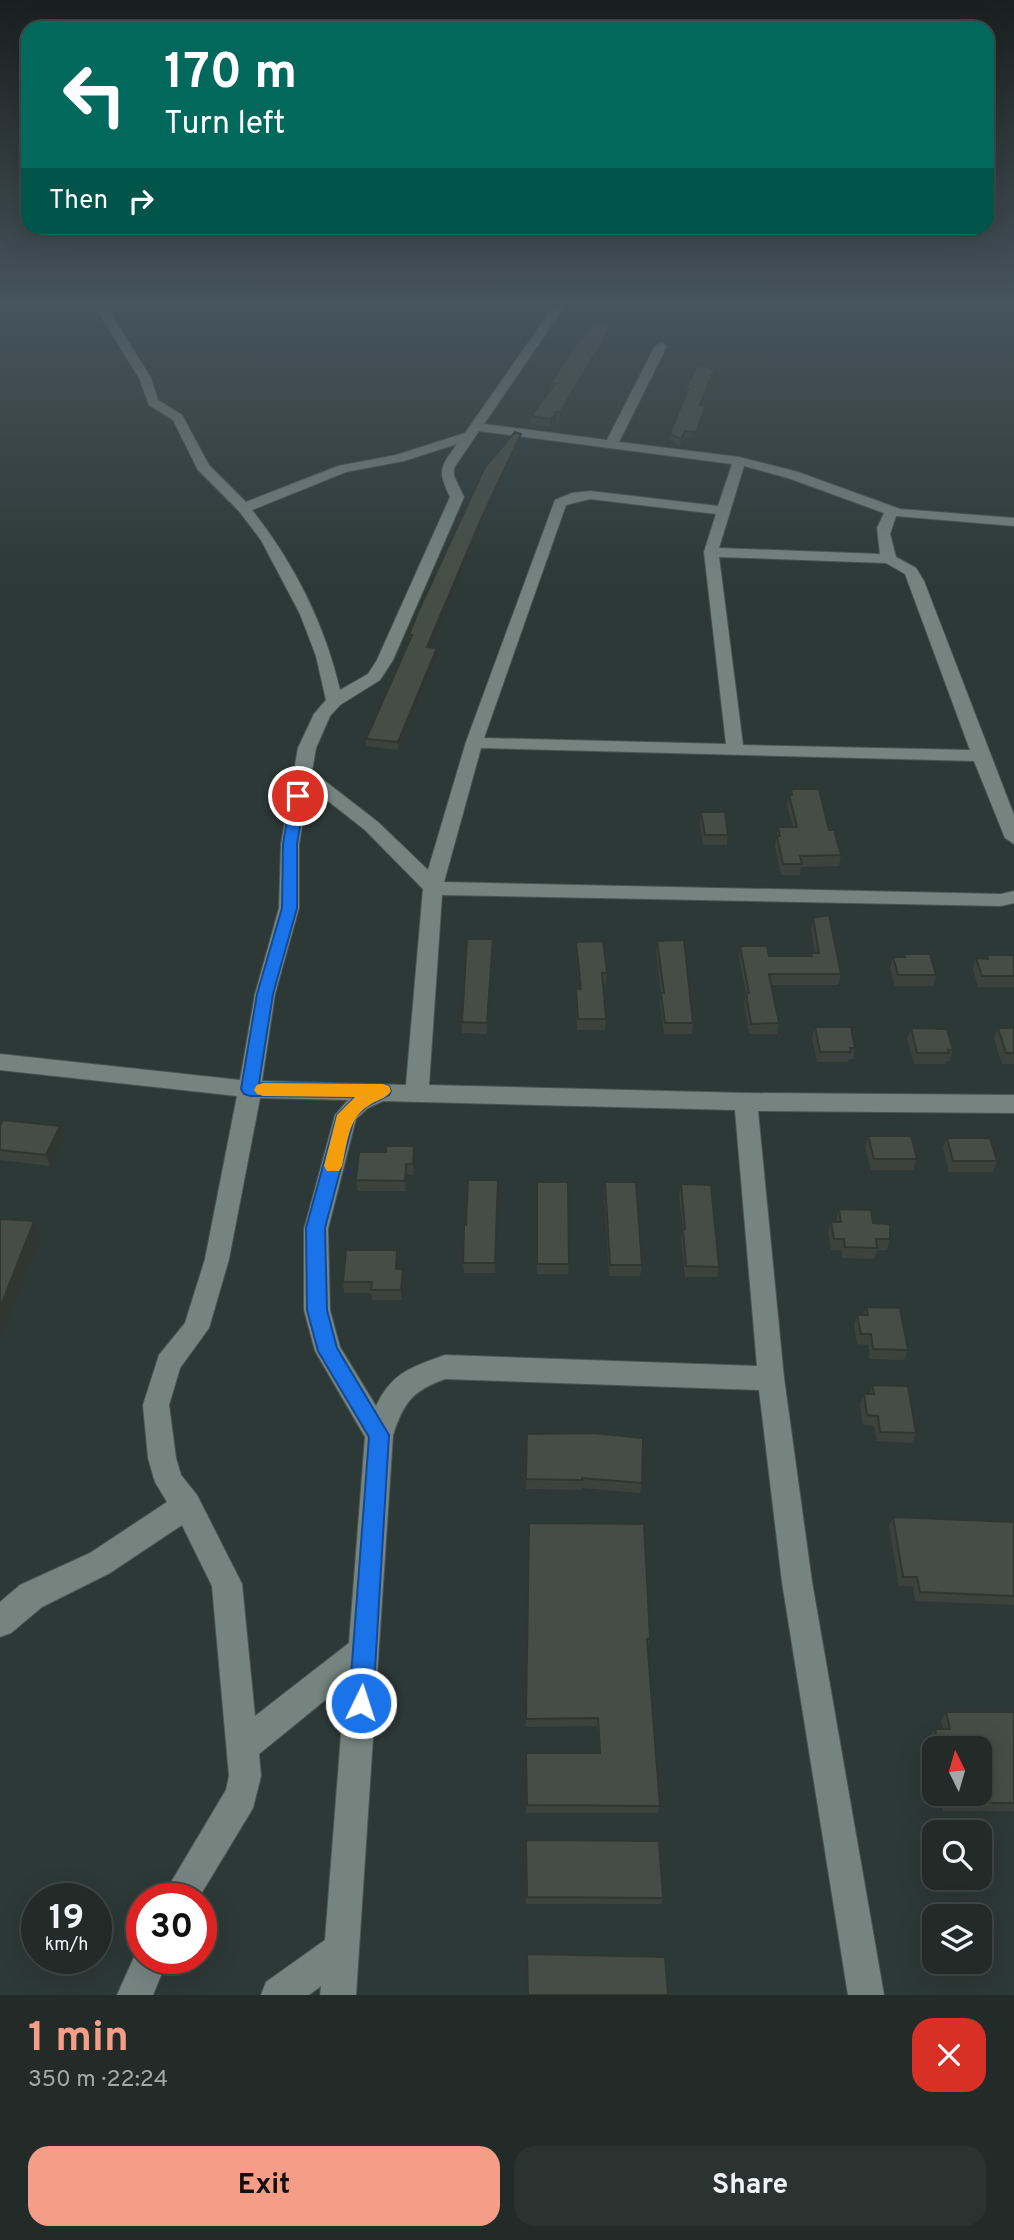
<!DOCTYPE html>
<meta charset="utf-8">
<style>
:root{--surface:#222b28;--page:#2a3330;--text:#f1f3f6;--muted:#a2a7a8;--line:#3f4745;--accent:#f49e87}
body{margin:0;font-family:Overpass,sans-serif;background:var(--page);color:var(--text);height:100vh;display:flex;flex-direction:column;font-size:26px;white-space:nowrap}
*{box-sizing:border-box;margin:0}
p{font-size:23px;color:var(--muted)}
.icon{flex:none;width:38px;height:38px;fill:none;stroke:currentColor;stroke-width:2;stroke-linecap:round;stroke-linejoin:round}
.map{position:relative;height:1995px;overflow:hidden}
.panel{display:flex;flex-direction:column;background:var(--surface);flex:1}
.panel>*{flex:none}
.guide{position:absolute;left:21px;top:21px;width:973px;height:214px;border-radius:21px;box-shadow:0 7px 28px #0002,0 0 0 2px var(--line);background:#00695c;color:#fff;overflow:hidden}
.needle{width:46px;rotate:355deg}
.buttons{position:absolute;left:922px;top:1736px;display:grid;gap:14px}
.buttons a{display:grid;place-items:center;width:70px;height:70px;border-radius:14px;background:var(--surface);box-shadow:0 7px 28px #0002,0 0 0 2px var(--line);font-size:35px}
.speed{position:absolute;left:21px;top:1883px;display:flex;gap:14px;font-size:35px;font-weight:700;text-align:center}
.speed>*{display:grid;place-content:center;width:91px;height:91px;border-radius:50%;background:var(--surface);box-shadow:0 7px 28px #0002,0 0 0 2px var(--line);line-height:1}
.speed small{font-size:18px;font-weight:400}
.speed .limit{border:10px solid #d22;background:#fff;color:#111}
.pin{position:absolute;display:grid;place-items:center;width:60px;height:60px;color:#fff;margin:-30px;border:4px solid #fff;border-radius:50%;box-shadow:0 2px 7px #0007}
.me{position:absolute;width:77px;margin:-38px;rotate:4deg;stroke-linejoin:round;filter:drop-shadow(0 0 5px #0008)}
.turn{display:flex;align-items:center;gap:24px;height:147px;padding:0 28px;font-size:32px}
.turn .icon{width:91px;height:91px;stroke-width:2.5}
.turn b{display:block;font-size:49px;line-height:60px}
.then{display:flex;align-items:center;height:66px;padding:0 28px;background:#0003;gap:14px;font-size:26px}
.round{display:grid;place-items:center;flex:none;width:74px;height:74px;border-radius:21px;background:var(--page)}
.overview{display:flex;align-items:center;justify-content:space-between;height:119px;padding:0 28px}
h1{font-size:42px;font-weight:700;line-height:52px;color:var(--accent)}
.button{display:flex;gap:14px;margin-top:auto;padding:14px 28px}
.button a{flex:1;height:80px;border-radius:21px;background:var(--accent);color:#111;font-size:28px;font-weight:700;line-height:80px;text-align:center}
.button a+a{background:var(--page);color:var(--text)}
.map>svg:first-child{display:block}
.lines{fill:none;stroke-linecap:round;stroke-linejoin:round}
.minor-casing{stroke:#4a5451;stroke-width:2}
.minor{fill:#768480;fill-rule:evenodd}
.wall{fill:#3b433c}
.shaded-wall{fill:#303731}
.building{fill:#454e46;stroke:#303731;stroke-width:2}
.route{fill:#1a73e8;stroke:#114b97;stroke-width:2}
.slow{fill:#f59e0b}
</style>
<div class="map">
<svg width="1014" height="1995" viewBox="0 0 1014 1995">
<rect width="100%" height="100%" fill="#2d3936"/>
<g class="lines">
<g class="minor-casing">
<path id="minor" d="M93,303H104L151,378L158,400L182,415L209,465L246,502L338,466L396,455L465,433L556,303H567L484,424L607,440L655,346L661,343L667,346L619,442L739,457L798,472L900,509L1014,518V526L896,516L890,534L896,557L916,568L924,581L1014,815V844L1005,838L974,761L481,748L444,882L1001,894L1014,891V903L1001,906L442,895L429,1085L746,1093L1014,1095V1113L758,1111L784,1378L812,1582L884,1995H848L782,1582L759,1390L445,1379C412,1391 404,1402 393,1435L356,1995H320L321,1986L309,1995H261L266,1982L325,1940L345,1684L259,1754L261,1776L253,1808L198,1899H161L226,1790L229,1776L212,1586L182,1525L110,1573L42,1607L11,1633L0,1637V1602L20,1585L90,1553L167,1502L155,1482L148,1458L143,1405L159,1355L185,1323L205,1259L237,1096L0,1070V1054L240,1080L255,994L279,908L281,844L298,748L314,714L326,700L316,656L300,614L261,540L239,511L198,470L173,420L149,405L139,378ZM479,431L732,464L718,506L590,491L572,493L555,500L466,742L428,870L378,822L312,771L316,748L330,716L340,705L380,680L393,660L464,497L454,476V468ZM457,444C440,468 437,469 450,497L377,660L368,674L340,690C325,625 294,563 252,510L346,472L404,461ZM744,466L788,478L884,513L877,528L880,554L719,548ZM590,499L716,514L704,552L726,744L484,738L566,505ZM719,557L886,563L905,574L970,750L743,745ZM309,786L365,830L423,889L406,1085L262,1081L275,994L299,908V844ZM260,1098L348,1100L335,1115L304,1229V1310L315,1351L365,1437L349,1643L255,1716L242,1584L197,1495L181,1475L176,1458L169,1405L180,1368L209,1328L229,1259ZM383,1101L735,1110L757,1366L445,1355C412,1367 392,1372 376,1406L340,1347L330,1310L328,1229L356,1119L368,1108Z
M142,1944V1958H168L153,1995H117L139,1946Z"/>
</g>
<use href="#minor" class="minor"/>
</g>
<path class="wall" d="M612,333L559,421L556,420L551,427L531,424V416L551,390V384Z
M715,368L714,374L702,405L705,411L695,438L685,437L680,446L669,440L670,434L686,395H685V389Z
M521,434V440L482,524L430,648L438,655L398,750L366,746V739L409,641V635Z
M791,789L829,830L841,855L839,866L801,867L800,875H781L775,846L778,827H793L787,805Z
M701,812L728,835L727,845H703L700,823Z
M813,918L841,974L838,985H771L779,1023L777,1034H749L744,1004L746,993L739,957L740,946L769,956H810L811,953H815L811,929Z
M657,941L693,1023L692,1034H664L660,1004L661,994L656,952Z
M576,942L607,973L606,984H603L606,1019L605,1030H577L576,989H580L576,952Z
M493,950L487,1034L462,1033V1022Z
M904,954L936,975L933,986H895L890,968L893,957H903Z
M987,955L1014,959V987H978L973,969L976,958H986Z
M815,1027L855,1048L853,1059H849L848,1062H817L812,1038Z
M911,1028L953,1050L949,1061H946L945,1064H914L907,1039Z
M998,1028H1014V1064H1002L994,1039Z
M0,1126H60L64,1137L50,1166L0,1160Z
M868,1136L917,1159L913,1170H871L865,1147Z
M947,1138L997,1161L993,1172H949L943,1148Z
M414,1146V1175L407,1174L406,1191H358L356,1180Z
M498,1180L495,1273H464L463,1263L466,1225Z
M537,1182L569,1264L568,1274H537Z
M605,1182L642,1265L640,1276H609L604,1193Z
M681,1184L719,1267L717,1277H685L681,1239L683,1229L679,1195Z
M839,1209L873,1223L890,1239L887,1250H877L874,1259L842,1258L841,1250H831L828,1232L831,1222H836Z
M397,1250V1269H403L404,1279L402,1300H372L371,1293H344L343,1282Z
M866,1307L908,1350L904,1360L870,1359L868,1345L857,1344L854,1325L857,1315H863Z
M872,1385L916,1433L912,1443L877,1441L874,1426L863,1425L860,1404L864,1394H869Z
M527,1434L642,1483L640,1493L582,1488L581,1490L526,1489Z
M893,1517L1014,1522V1605L915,1601L913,1586H899L889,1526Z
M529,1523L650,1639L648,1648L660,1806L658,1813H526V1753H599L597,1726L526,1727Z
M946,1712H1014V1811H943L940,1794H980V1748H934V1763L930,1737L935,1729H943L941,1720Z
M526,1840L663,1898L661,1904H526Z"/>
<path class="shaded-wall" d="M612,325V333L559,421L560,412Z
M715,368L714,374L699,411L700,405Z
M706,405L705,411L695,438L696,432Z
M557,412L556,420L551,427V419Z
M685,431V437L680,446L681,439Z
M521,434V440L482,524L428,654L427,647L482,517Z
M437,648L438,655L398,750V742Z
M493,939V950L487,1034V1023Z
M60,1126L64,1137L50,1166L46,1155Z
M414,1146L415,1157L414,1175L413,1164Z
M406,1164L407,1174L406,1191L405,1181Z
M34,1221L40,1237L0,1341V1308Z
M403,1269L404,1279L402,1300L401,1290Z"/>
<path class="building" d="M594,320L612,325L560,412H557L551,419L531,416L555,384H551L560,368Z
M697,366L715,368L700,405H706L696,432L685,431L681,439L670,434L688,389H685Z
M515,432L521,434L482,517L427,647L437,648L398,742L366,739L412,635H409L418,612L485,467Z
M791,789H819L829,830H834L841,855L800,856L802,864H783L777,836H780L778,827H797L789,795H792Z
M701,812H725L728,835H705Z
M829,915L841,974H769L779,1023L751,1024L746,993H749L740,946H767L769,956H812L811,953H819L813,918Z
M467,939H493L487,1023L462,1022Z
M684,940L693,1023H665L661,993H664L657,941Z
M603,941L607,973H602L606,1019H578L576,989H581L576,942Z
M904,954H930L936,975H898L893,957H905Z
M987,955H1013L1014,959V976H982L976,958L988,959Z
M815,1027H851L855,1048H850L851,1052H820Z
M911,1028L947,1029L953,1050H948L949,1053H917Z
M998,1028H1014V1053H1006Z
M3,1120L60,1126L46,1155L0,1150V1126Z
M868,1136H911L917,1159H874Z
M947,1138H990L997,1161H953Z
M386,1146H414L413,1164H406L405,1181L356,1180L359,1152H386Z
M468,1180H498L495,1263H463L464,1225H466Z
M537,1182H568L569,1264H537Z
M605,1182H636L642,1265H610Z
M681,1184L711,1185L719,1267L686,1266L683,1229H685Z
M839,1209L871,1210L873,1223L890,1224V1239H876L877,1248L845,1247L844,1239H834L831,1222H841Z
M0,1219L34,1221L0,1308Z
M346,1250H397L396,1269H403L401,1290H371L372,1282H343Z
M866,1307L900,1308L908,1350L873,1349L871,1334H861L857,1315H868Z
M872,1385L908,1386L916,1433L880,1432L878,1416L867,1415L864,1394H874Z
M593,1433L643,1438L642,1483L582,1478V1480L526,1479L527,1434Z
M893,1517L1014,1522V1596L920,1592L917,1577H903Z
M529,1523L644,1524L650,1639H647L660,1806L527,1805L526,1753H600L598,1718L526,1719Z
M946,1712H1014V1803H948L946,1794H980V1748H938L935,1729H950Z
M526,1840L659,1841L663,1898L527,1897Z
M527,1954L665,1957L668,1995H528Z"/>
<linearGradient id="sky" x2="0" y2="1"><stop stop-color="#191f1e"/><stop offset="0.52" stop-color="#46545d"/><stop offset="1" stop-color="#46545d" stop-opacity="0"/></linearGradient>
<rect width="1014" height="583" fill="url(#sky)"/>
<path class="route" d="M298,792L305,796L297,844V908L273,994L259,1083L383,1084L389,1086L391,1091L389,1095L367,1106L354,1118L325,1228L327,1310L337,1348L389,1435L373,1703L369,1712L361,1715L353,1712L349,1703L369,1437L318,1351L307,1310L306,1228L337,1115L355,1097L250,1096L244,1094L241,1089L257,994L282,908L283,844L291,796Z"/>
<path class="slow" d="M263,1083L383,1084L389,1086L391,1091C386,1099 376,1100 368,1106C348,1118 347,1145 342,1166L339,1171H327L324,1166L337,1115L355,1097L263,1096L257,1094L254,1090L257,1085Z"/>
</svg>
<div class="buttons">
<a><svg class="needle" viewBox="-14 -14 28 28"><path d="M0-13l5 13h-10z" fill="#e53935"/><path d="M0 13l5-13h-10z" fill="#a2a7a8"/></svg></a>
<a><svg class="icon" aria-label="search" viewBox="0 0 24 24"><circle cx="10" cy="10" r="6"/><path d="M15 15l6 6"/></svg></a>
<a><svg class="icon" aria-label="layers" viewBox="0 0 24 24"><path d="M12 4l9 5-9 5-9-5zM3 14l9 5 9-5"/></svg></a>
</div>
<div class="speed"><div>19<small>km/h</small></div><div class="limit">30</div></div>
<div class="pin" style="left:298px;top:796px;background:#d93025"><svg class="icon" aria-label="arrive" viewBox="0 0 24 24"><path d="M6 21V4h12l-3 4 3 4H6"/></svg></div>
<svg class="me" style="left:361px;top:1703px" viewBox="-20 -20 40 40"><circle r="17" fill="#1a73e8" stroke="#fff" stroke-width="3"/><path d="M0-11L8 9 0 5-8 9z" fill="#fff"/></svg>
<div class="guide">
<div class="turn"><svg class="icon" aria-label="left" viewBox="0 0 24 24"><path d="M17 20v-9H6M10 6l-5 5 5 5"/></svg><div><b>170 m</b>Turn left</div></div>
<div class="then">Then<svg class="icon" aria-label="right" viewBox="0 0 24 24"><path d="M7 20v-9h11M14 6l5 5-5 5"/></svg></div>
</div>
</div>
<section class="panel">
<div class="overview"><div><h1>1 min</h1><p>350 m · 22:24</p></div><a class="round" style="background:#d93025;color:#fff"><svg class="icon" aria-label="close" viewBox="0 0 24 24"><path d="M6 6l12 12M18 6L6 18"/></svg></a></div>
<div class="button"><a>Exit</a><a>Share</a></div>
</section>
